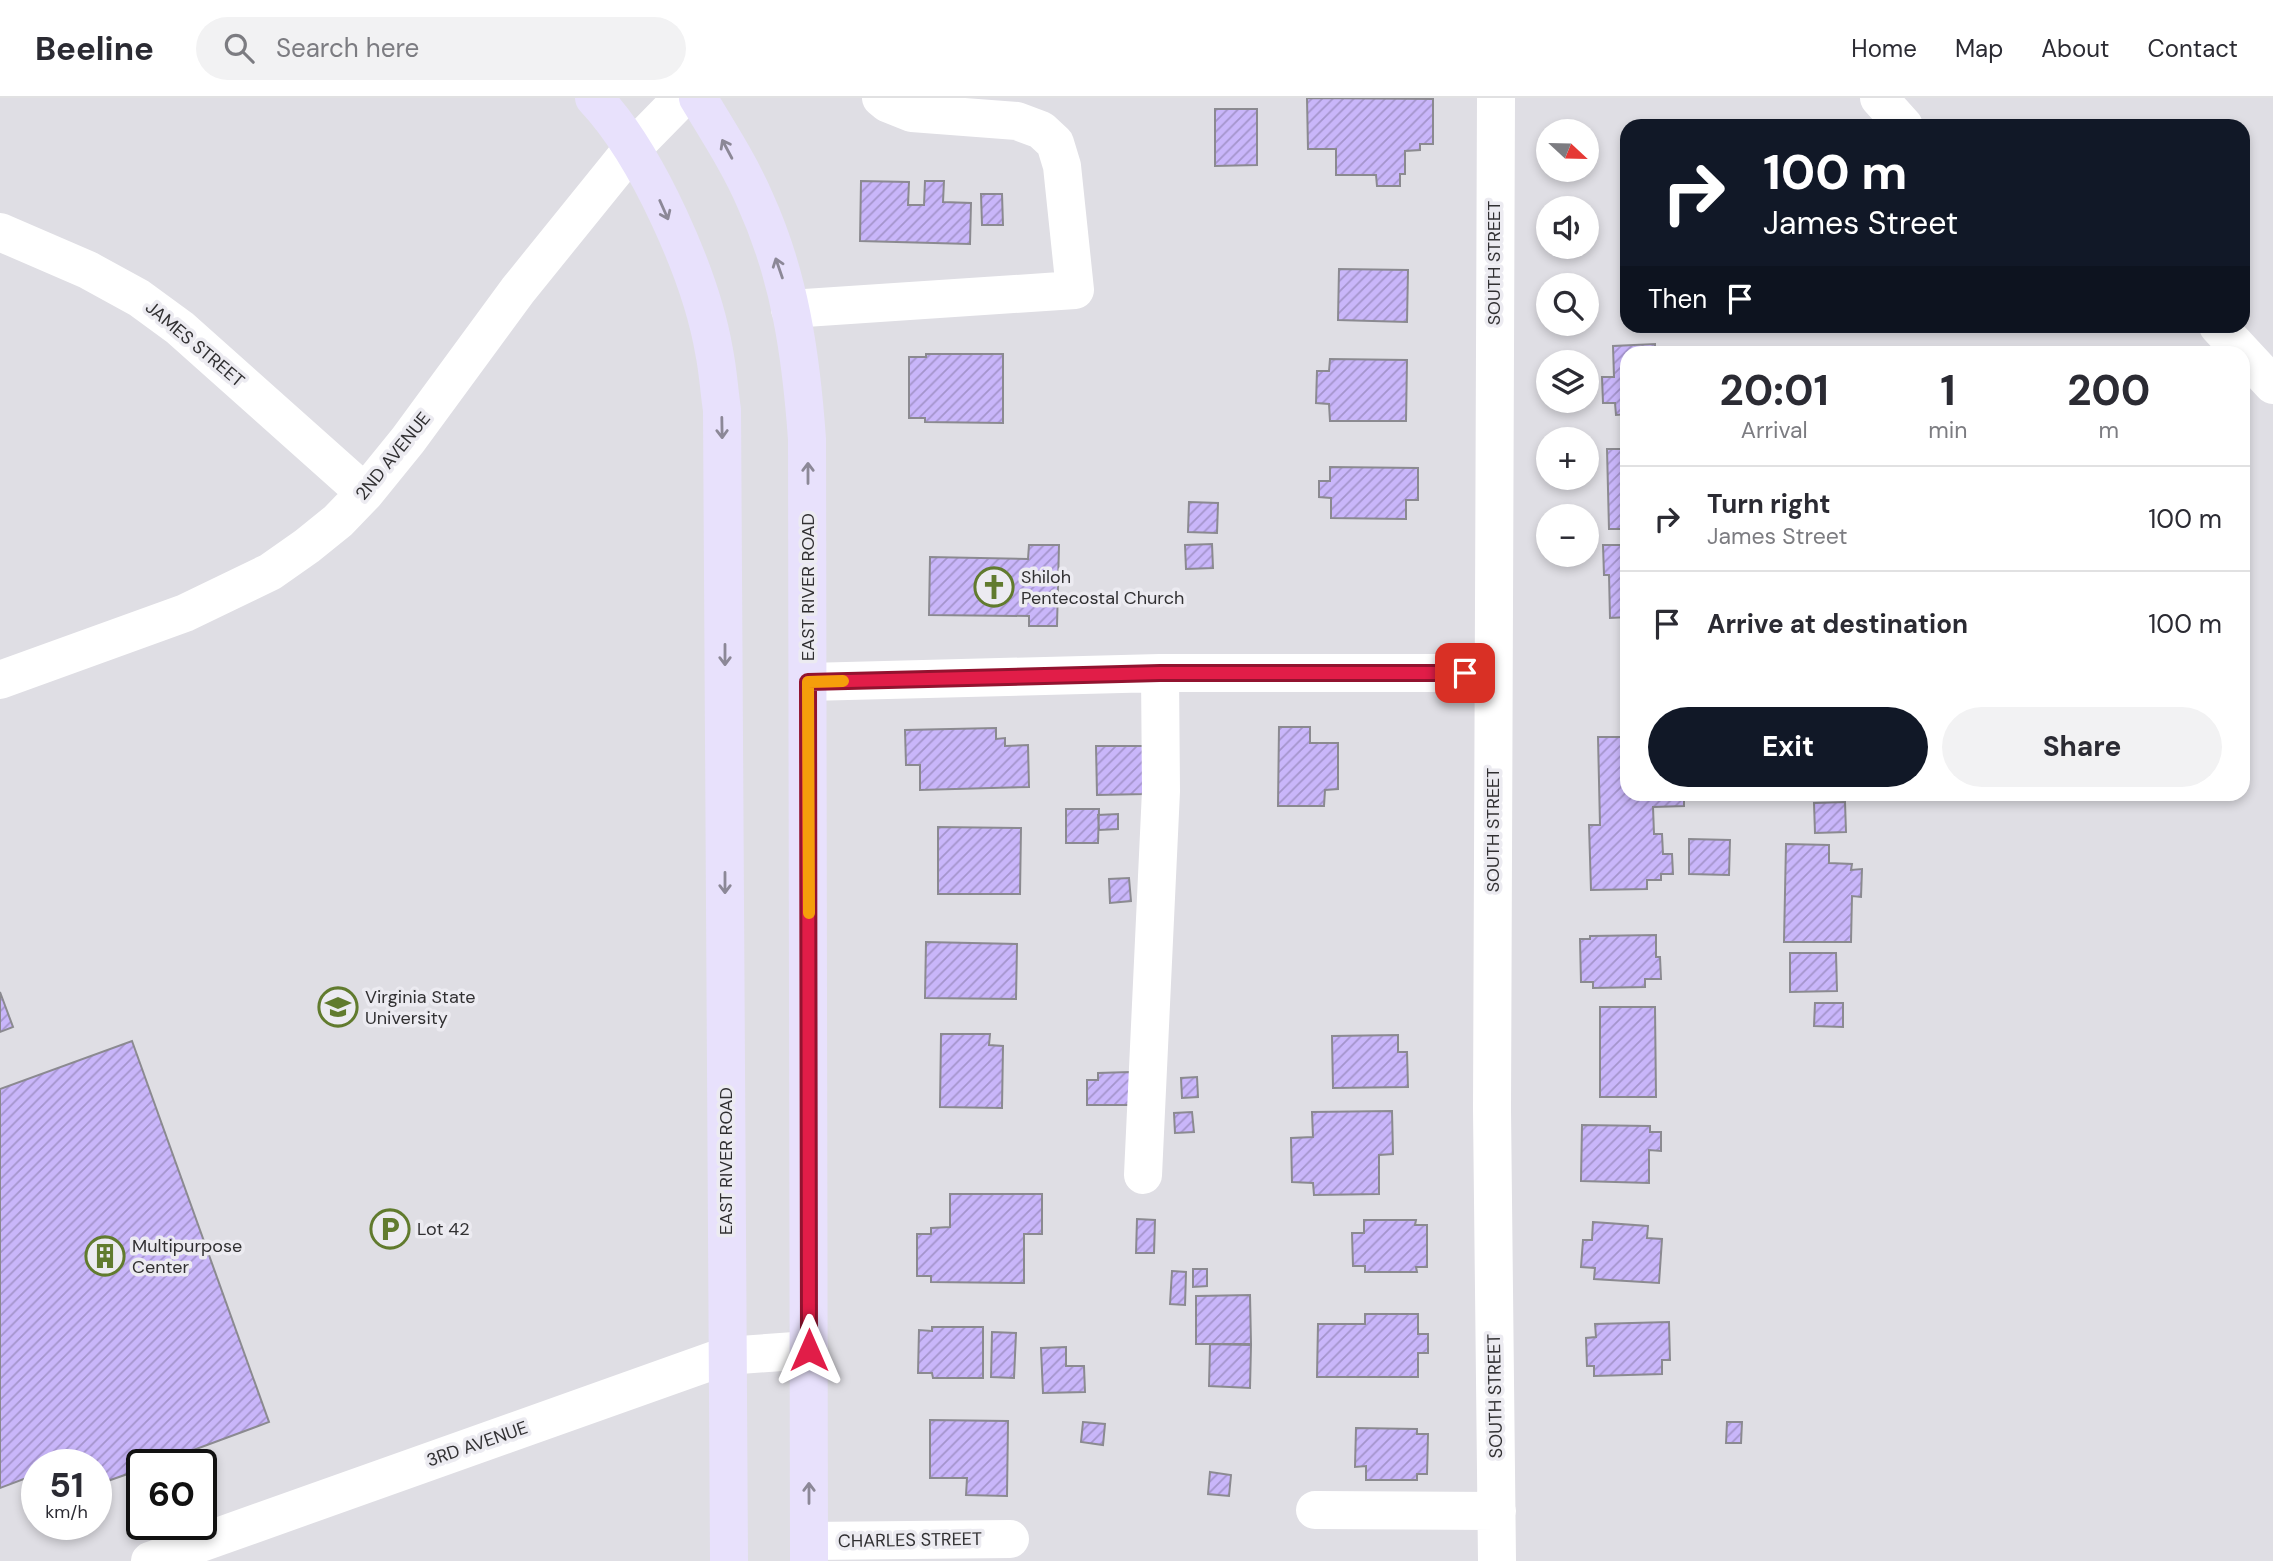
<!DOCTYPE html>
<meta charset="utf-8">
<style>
:root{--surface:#fff;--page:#f2f2f3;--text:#2b2b33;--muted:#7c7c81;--line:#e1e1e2;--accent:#111827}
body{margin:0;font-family:"DM Sans",sans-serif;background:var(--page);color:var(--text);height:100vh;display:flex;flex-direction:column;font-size:26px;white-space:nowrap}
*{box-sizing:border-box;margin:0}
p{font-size:23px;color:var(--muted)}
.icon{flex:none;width:38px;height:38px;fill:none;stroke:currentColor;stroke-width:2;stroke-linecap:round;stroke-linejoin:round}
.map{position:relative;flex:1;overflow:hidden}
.side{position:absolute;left:1620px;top:248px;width:630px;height:455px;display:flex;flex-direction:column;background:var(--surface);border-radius:21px;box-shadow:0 4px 10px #0003}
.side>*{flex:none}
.top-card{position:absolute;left:1620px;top:21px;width:630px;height:214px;border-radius:21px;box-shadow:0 4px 10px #0003;background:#111827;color:#fff;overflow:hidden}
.needle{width:46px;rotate:112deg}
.controls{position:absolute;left:1536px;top:21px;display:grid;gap:14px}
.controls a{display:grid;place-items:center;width:63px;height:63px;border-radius:50%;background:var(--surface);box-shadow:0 4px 10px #0003;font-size:35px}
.speed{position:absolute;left:21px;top:1351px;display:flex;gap:14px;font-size:35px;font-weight:700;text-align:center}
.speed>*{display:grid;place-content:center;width:91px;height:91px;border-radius:50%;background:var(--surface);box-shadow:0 4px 10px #0003;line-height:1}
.speed small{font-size:18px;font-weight:400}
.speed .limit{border:4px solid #111;border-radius:10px;background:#fff;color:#111}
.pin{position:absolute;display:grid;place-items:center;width:60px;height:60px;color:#fff;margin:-30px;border-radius:14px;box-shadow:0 4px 10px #0006}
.me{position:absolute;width:77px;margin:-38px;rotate:0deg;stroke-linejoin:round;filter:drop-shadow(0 0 5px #0008)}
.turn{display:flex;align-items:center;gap:24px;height:147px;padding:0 28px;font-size:32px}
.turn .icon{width:91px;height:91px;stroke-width:2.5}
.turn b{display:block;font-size:49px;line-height:60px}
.then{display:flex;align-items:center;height:66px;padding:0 28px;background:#0003;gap:14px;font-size:26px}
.eta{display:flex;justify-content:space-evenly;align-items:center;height:119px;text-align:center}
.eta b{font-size:42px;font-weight:700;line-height:49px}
.cta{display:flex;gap:14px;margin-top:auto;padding:14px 28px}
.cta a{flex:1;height:80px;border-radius:42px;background:var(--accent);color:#fff;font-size:28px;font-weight:700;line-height:80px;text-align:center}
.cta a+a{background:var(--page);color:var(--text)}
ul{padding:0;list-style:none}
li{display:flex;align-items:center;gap:21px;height:105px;padding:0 28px;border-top:2px solid var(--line)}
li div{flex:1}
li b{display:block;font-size:26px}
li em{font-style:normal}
header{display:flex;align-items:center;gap:42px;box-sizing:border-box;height:98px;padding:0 35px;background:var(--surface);border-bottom:2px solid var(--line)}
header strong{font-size:33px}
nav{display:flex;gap:38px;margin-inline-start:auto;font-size:24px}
.search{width:490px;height:63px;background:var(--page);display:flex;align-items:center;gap:18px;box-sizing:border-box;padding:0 24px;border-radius:38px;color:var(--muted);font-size:26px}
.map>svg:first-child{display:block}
.building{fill:url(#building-hatch);stroke:#8b8a90;stroke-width:2}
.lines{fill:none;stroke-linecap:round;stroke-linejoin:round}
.minor{stroke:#fff;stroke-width:38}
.major{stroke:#e8e1fc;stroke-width:38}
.oneway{stroke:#8c8897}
.route-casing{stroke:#92132f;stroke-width:18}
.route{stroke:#e11d48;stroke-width:12}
.slow{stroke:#f59e0b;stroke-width:12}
.labels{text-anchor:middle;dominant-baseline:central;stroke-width:7;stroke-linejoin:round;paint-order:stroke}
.street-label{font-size:18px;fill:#313032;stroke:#ecebf1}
.poi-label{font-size:18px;fill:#313032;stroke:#ecebf1;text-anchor:start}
</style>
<header>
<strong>Beeline</strong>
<div class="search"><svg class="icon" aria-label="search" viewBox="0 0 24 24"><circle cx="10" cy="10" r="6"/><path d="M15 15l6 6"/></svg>Search here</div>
<nav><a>Home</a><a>Map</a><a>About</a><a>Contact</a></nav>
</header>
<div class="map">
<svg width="2273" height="1463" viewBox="0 0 2273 1463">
<defs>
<pattern id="building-hatch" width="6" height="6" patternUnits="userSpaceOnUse" patternTransform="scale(1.75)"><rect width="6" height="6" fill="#c9b6fa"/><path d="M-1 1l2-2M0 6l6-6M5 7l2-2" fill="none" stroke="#a494cb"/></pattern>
</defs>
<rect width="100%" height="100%" fill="#dfdee4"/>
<path class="building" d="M1307,0L1433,1V46H1420V52L1405,53V76H1400V88H1377L1376,77H1336V51H1308Z
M1215,11H1257V67L1215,68Z
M861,83L909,84L908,107H924L925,83H944L943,104L971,105L970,146L860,143Z
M981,96H1002L1003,127H982Z
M1339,171L1408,172L1407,224L1338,222Z
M1655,246V256H1628V316L1616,317L1615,305H1603L1602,279H1614L1613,248Z
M926,256H1003V325L925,324V320H909V259H926Z
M1330,261L1407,262L1406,323H1330L1329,306L1316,305L1317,273H1329Z
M1607,351H1628V431H1609Z
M1330,369L1418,370V402H1406V421L1331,420V400L1319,399V383H1330Z
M1189,404L1218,405L1217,435L1188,434Z
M1212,446L1213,470L1186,471L1185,447Z
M1029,447H1059L1057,528H1029V518L929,517L930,459L1028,461Z
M1603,447H1628V519L1610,520L1609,477H1604Z
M1279,629H1310V645H1338V691L1325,692L1324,708H1278Z
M996,630V641L1005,640V648L1028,647L1029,689L920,692V667H906L905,632Z
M1598,639H1628V696H1684V708L1653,709L1654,736H1662L1663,756H1672L1673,776H1661V782H1647V791L1591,792L1589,727H1600Z
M1096,648H1146V696L1097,697Z
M1845,704L1846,734L1815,735L1814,705Z
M1066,711H1099L1098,745H1066Z
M1118,716V731L1099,732L1098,717Z
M938,729L1021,730L1020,796H938Z
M1689,741L1730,742L1729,777L1689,776Z
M1786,746L1829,747V765L1852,766L1851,772L1862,771L1861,799L1852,798L1851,844H1784Z
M1129,780L1131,803L1110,805L1109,781Z
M1656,837V859H1660L1661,881H1645V889L1593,890V884H1581L1580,841H1590V838Z
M926,844L1017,846L1016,901L925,900Z
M1790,855H1836L1837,893L1790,894Z
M0,894L13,929L0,934Z
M1815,905H1843V929L1814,928Z
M1600,909H1655L1656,999H1600Z
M941,936H990L989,947L1003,948L1002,1010L940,1009Z
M1398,937V954H1407L1408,989L1333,990L1332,938Z
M132,943L269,1324L153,1367H142V1371L96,1387V1367H37V1376L0,1390V991Z
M1130,974V1007H1087V982H1098V975Z
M1197,979L1198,999L1182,1000L1181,980Z
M1392,1013L1393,1056L1379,1057V1096L1314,1097L1313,1085L1292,1084L1291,1040L1313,1039L1312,1014Z
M1192,1014L1194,1034L1175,1035L1174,1015Z
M1582,1027L1650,1028V1034H1661V1053L1649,1052V1085L1581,1083Z
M950,1096H1042V1136H1024V1185L931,1184V1178H917V1136H931V1130L950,1129Z
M1137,1121L1155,1122L1154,1155H1136Z
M1364,1122H1416L1415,1127H1427V1169H1416L1417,1174H1365V1168H1353L1352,1135H1364Z
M1593,1124L1648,1128L1647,1140L1662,1141L1659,1185L1594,1181L1595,1170L1581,1169L1583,1142H1592Z
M1193,1171H1207V1188L1193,1189Z
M1172,1173L1186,1174L1185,1207L1170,1206Z
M1250,1197L1251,1246H1196V1198Z
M1365,1216H1418V1236H1428V1255H1418V1279H1317L1318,1226H1365Z
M1669,1224L1670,1262H1662V1276L1594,1278V1268H1587L1586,1240L1596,1239L1595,1226Z
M932,1229H983V1280H933L932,1275H918L919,1232L932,1233Z
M992,1234L1016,1235L1014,1280L991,1279Z
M1210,1246L1251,1247L1250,1290L1209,1288Z
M1066,1249V1268H1084L1085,1294L1043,1295L1041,1250Z
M930,1322L1008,1323L1007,1398L966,1397L967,1380H930Z
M1083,1324L1105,1326L1103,1347L1081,1344Z
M1727,1324H1742L1741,1345H1726Z
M1356,1330L1417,1331V1336H1428L1427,1376H1417V1382H1366V1368L1355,1369Z
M1210,1374L1231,1377L1229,1398L1208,1396Z"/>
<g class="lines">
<path class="minor" d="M1496,0L1492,1012L1497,1463
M1879,0L1904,28
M0,134L88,172L139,200L180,230L365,395
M790,211L1075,192L1062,68L1055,45L1041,32L1017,23L912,15L887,5L881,0
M2218,228L2273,287
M0,582L185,515L270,474L307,448L338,423L365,395L408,342L518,192L632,51L682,0
M808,584L1160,575H1493
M1143,1077L1161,693L1160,575
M1315,1412L1497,1413
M809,1443L1010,1441
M150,1463L726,1258L809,1252"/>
<path class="major" d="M594,0C647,56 701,177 714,253C718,272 719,292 722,312L729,1463
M698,0C718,33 740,67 755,102C790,179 801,257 807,341L809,1463"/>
</g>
<defs><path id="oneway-shaft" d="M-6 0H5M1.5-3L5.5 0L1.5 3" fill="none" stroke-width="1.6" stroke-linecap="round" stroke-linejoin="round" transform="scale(1.75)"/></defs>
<g class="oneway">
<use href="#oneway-shaft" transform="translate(727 51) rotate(-118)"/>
<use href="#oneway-shaft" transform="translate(664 112) rotate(66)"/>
<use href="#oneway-shaft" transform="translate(779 170) rotate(-109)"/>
<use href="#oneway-shaft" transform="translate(722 330) rotate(89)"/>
<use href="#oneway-shaft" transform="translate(808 375) rotate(-90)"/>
<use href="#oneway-shaft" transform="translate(725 557) rotate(90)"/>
<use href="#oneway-shaft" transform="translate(725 785) rotate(90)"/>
<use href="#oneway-shaft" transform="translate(809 1395) rotate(-90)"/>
</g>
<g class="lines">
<g class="route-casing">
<path id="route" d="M809,1252L808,584L1160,575H1465"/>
</g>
<use href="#route" class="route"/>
<path class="slow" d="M809,815L808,584L843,583"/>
</g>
<defs>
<g id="church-ring" transform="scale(2.0125)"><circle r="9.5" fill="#ecebf1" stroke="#617b2e" stroke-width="1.5"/><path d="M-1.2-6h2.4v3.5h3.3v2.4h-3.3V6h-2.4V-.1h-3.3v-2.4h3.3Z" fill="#617b2e"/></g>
<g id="university-ring" transform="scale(2.0125)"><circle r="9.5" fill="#ecebf1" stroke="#617b2e" stroke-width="1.5"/><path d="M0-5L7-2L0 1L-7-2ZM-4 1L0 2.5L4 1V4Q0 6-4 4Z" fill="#617b2e"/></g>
<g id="parking-ring" transform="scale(2.0125)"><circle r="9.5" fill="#ecebf1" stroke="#617b2e" stroke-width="1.5"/><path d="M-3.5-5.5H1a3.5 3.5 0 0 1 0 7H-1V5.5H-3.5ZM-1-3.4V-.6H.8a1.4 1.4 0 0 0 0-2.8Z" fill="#617b2e"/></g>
<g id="building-ring" transform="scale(2.0125)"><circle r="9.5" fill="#ecebf1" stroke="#617b2e" stroke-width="1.5"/><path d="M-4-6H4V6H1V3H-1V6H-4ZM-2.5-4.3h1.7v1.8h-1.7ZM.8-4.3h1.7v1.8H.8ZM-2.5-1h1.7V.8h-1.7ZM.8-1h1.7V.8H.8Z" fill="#617b2e"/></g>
</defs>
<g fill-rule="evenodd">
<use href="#church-ring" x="994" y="489"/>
<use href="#university-ring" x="338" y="909"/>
<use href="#parking-ring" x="390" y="1131"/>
<use href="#building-ring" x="105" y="1158"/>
</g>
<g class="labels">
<g class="street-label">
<text transform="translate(1494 165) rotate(-90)">SOUTH STREET</text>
<text transform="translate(195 246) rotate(40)">JAMES STREET</text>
<text transform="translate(393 358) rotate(-51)">2ND AVENUE</text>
<text transform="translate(808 489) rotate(-90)">EAST RIVER ROAD</text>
<text transform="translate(1493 732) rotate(-90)">SOUTH STREET</text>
<text transform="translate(726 1063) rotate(-90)">EAST RIVER ROAD</text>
<text transform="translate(1495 1298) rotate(-91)">SOUTH STREET</text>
<text transform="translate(477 1346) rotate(-19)">3RD AVENUE</text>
<text transform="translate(910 1442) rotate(-1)">CHARLES STREET</text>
</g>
<g class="poi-label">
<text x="1021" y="479">Shiloh<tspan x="1021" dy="21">Pentecostal Church</tspan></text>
<text x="365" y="899">Virginia State<tspan x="365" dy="21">University</tspan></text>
<text x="417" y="1131">Lot 42</text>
<text x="132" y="1148">Multipurpose<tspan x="132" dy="21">Center</tspan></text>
</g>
</g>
</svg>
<div class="controls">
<a><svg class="needle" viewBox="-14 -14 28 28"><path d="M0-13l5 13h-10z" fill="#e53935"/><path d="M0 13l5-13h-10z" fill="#7c7c81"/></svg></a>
<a><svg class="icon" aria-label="sound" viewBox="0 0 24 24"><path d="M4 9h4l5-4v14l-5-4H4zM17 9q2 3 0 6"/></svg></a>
<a><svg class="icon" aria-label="search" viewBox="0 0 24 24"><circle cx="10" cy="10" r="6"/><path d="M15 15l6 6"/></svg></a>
<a><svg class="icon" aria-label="layers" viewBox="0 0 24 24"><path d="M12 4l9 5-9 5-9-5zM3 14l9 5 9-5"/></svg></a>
<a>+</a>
<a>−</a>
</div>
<div class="speed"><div>51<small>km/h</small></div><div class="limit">60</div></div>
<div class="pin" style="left:1465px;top:575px;background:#d93025"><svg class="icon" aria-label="arrive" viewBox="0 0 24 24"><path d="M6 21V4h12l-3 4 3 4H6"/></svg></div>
<svg class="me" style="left:809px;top:1252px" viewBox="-20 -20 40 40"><path d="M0-17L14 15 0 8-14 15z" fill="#e11d48" stroke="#fff" stroke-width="4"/></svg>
<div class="top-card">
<div class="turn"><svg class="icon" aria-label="right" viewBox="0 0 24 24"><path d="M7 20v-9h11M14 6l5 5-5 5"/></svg><div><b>100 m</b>James Street</div></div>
<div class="then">Then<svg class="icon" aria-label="arrive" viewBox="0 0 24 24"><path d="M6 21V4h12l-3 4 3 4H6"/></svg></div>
</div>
<section class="side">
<div class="eta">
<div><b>20:01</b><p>Arrival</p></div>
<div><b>1</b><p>min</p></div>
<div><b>200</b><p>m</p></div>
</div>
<ul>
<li><svg class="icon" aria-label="right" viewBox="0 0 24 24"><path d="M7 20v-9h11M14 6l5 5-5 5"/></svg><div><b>Turn right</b><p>James Street</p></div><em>100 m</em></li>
<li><svg class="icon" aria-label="arrive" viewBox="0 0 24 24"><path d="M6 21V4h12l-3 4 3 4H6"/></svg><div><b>Arrive at destination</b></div><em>100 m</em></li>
</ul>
<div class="cta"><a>Exit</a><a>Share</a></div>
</section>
</div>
